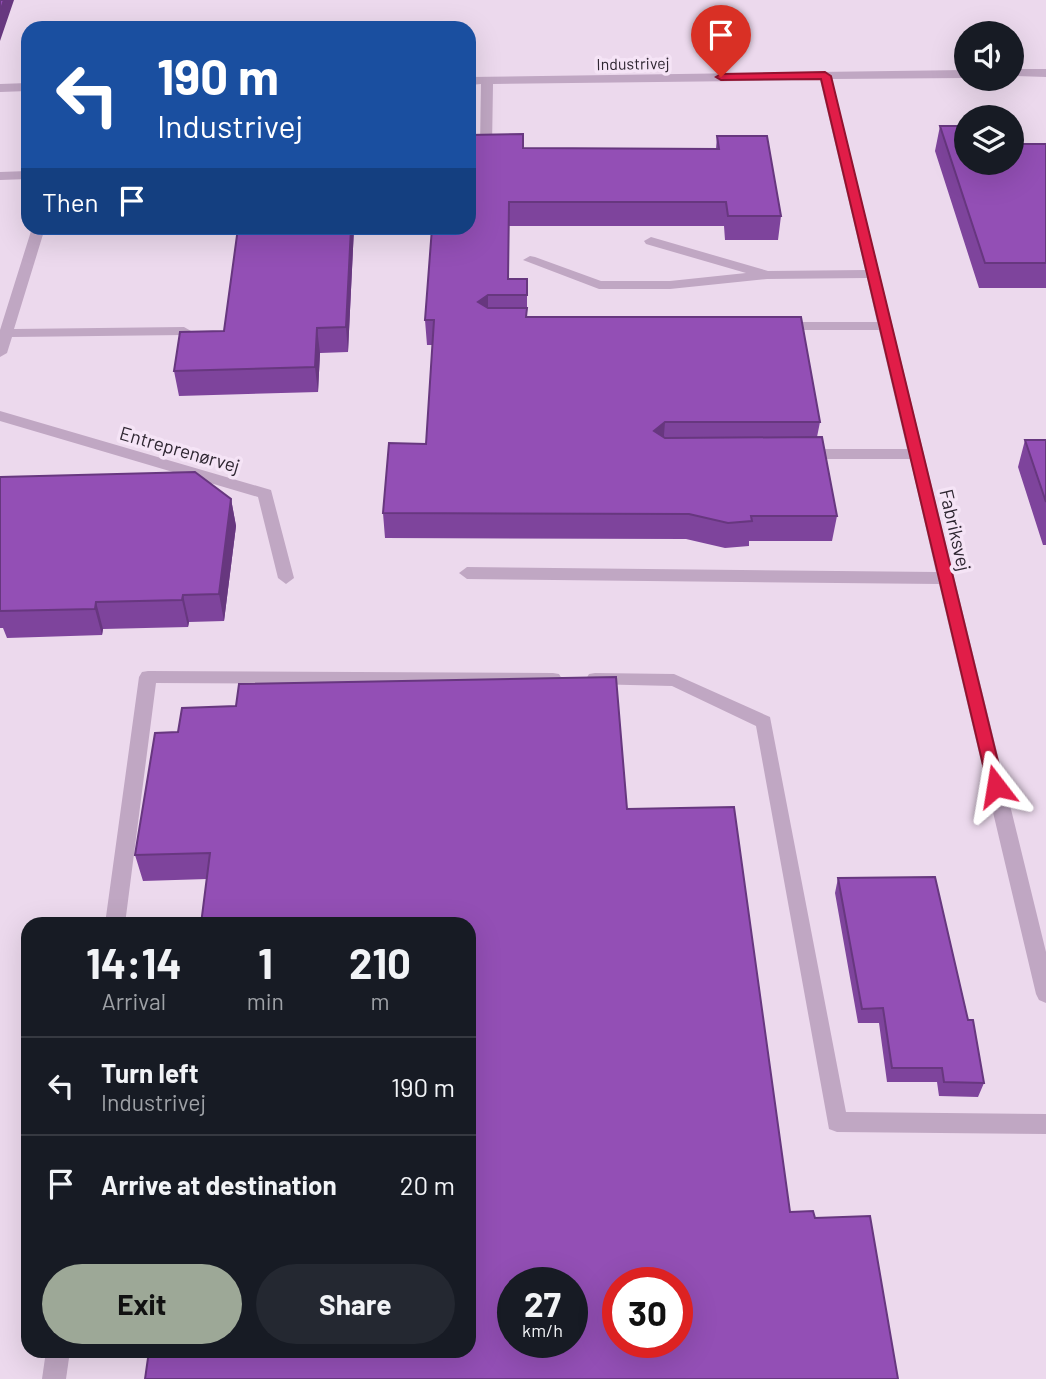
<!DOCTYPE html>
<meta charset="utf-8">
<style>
:root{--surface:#171b24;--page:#242831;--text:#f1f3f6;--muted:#9ea1a6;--line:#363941;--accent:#9da897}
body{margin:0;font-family:Barlow,sans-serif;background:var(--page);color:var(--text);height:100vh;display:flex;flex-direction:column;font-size:26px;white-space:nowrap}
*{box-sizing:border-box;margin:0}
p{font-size:23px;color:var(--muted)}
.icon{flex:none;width:38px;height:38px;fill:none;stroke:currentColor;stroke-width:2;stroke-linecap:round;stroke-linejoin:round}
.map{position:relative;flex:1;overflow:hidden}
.side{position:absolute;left:21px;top:917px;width:455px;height:441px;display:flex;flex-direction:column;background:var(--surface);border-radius:21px;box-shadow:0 7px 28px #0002}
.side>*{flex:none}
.banner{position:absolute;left:21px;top:21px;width:455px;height:214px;border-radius:21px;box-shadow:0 7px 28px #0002;background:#1a4fa0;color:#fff;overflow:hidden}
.fabs{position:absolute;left:954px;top:21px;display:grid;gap:14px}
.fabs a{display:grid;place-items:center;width:70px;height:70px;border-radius:50%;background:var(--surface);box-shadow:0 7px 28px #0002;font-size:35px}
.speed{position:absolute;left:497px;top:1267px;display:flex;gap:14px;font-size:35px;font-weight:700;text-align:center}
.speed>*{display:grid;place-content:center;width:91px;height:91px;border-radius:50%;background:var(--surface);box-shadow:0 7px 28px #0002;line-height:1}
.speed small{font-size:18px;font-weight:400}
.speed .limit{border:10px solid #d22;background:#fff;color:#111}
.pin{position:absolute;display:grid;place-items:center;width:60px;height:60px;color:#fff;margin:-72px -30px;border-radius:50% 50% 50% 0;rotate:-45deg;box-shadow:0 0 7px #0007}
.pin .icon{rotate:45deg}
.me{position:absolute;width:77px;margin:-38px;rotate:346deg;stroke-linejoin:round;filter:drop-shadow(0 0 5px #0008)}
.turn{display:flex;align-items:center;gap:24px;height:147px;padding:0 21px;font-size:32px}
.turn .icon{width:91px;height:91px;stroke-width:2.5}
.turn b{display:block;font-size:49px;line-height:60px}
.then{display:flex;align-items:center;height:66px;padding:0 21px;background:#0003;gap:14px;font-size:26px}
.eta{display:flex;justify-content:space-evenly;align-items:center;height:119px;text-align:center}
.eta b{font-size:42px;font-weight:700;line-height:49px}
.button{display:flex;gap:14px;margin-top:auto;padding:14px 21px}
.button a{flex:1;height:80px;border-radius:42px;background:var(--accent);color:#111;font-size:28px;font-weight:700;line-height:80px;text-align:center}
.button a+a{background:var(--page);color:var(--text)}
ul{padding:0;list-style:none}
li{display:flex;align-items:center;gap:21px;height:98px;padding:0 21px;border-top:2px solid var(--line)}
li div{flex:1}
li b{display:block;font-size:26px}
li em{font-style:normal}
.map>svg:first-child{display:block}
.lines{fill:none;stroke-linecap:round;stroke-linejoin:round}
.minor{fill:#c0a7c3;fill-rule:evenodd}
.wall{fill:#7e449c}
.shaded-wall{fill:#67377f}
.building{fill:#934fb5;stroke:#67377f;stroke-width:2;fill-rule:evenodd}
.route{fill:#e11d48;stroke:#92132f;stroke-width:2}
.labels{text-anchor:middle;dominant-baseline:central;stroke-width:7;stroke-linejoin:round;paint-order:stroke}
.far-street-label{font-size:16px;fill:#2e2631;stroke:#f5e4f6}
.street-label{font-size:19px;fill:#2e2631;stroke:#f5e4f6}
</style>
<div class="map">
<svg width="1046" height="1379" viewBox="0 0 1046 1379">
<rect width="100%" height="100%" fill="#ecd9ed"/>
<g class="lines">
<path class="minor" d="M1046,69V77L1012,76V69Z
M966,70V78L832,79L1046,952V1003L1039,1000L1036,994L939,584L467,579L459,573L467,567L936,572L910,459H803L795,454L803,449H907L879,330H782L775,326L782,322H877L867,278L767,279L670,289H599L523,260L530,256L535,257L601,281H670L746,273L646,244L644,241L651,237L768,271L865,270L820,80L493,84L492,146L486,150L480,146L481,84L469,85V77Z
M28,83V91L0,92V84Z
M28,171V179L0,180V172Z
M32,228H45L14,329L184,327L191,331L184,335L12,337L7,353L0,357V330Z
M0,411L271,490L294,578L286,584L278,578L258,497L0,421Z
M148,671L553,673L559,674L562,679L559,684L553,685L156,683L125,924H105L139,677L142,672Z
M595,673L674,674L770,717L846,1112L1046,1114V1134L837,1132L829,1129L756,726L672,686L589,684L586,679L589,674Z
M46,1351H70L66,1379H42Z"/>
</g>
<path class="wall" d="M940,126L1014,144H1046V288H979L935,151Z
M717,136L781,216L778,240H725L724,226H509L508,279H527V317L820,422L817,437L837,516L832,541H749V546L725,548L686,539L385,538L383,513L426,444L433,345H427L425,320L523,148L716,149Z
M238,228H354L348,352L320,353L318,392L179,396L174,371L224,331Z
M1025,440H1046V545H1043L1018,467Z
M0,477L231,499L236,526L224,621L189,622L188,627L103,629L102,635L7,638L3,628H0Z
M627,809L790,1212L815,1218L898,1379L207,879L143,881L135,855Z
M838,878L968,1020L984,1083L978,1097L939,1096L937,1082H887L879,1023H858L835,893Z"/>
<path class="shaded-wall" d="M4,0H14L0,41V12Z
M351,228H354L348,352L346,327Z
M488,295V319L478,302Z
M317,328L320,353L318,392L315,367Z
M665,422L663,447L654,431Z
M231,499L236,526L224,621L219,594Z
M183,595L189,622L188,627L182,600Z
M96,602L103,629L102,635L95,609Z"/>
<path class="building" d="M0,0H4L0,12Z
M940,126H966V163H1012V137L1014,144H1046V263H985Z
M523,134V148L719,149L717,136H767L781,216H728L726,202H509L508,279H527V295H488L478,302L488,308H527L526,317H801L820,422H665L654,431L665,438L822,437L837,516H751L752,521L728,523L689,514L383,513L389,443L426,444L434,320H425L432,228H469V135Z
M238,228H351L346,327L317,328L315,367L174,371L180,332L224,331Z
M1025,440H1046V502Z
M195,472L231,499L219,594L183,595L182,600L96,602L95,609L0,611V477Z
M616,677L627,809L734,807L790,1212L813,1211L815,1218L870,1216L898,1379H145L149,1351H469V924H201L210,853L135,855L155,733L178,732L182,708L236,706L239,684ZM513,1283H572V1342H513ZM618,1283H677V1342H618Z
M935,877L968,1020H973L984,1083L944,1082L942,1068H892L883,1008L862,1009L838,878Z"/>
<path class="route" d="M825,72L831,76L1004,786L1002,790H990L988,786L821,79L721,80L716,77L721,74Z"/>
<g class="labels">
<g class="far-street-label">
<text transform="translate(633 63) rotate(-1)">Industrivej</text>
</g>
<g class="street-label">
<text transform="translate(180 449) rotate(16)">Entreprenørvej</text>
<text transform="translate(956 530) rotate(77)">Fabriksvej</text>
</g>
</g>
</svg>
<div class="fabs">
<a><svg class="icon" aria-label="sound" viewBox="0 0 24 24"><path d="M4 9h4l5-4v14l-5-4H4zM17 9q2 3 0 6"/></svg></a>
<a><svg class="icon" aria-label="layers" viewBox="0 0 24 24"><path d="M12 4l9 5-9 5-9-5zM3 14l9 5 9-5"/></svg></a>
</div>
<div class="speed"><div>27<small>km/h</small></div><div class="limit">30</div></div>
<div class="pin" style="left:721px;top:77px;background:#d93025"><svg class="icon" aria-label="arrive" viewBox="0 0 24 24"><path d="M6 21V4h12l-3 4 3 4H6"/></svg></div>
<svg class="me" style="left:996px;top:786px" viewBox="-20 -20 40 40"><path d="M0-17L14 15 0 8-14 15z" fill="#e11d48" stroke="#fff" stroke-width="4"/></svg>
<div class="banner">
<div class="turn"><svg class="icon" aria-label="left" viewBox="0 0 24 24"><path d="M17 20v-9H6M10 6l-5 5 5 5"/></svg><div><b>190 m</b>Industrivej</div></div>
<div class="then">Then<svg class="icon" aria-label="arrive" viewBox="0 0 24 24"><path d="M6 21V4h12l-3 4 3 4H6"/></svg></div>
</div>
<section class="side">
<div class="eta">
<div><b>14:14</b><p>Arrival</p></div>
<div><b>1</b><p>min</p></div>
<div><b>210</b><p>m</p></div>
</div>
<ul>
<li><svg class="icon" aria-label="left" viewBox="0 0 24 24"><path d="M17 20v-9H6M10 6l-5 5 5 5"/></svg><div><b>Turn left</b><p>Industrivej</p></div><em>190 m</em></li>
<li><svg class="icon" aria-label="arrive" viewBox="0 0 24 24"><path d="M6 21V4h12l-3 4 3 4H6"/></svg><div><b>Arrive at destination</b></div><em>20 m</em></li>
</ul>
<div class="button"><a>Exit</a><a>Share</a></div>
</section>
</div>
